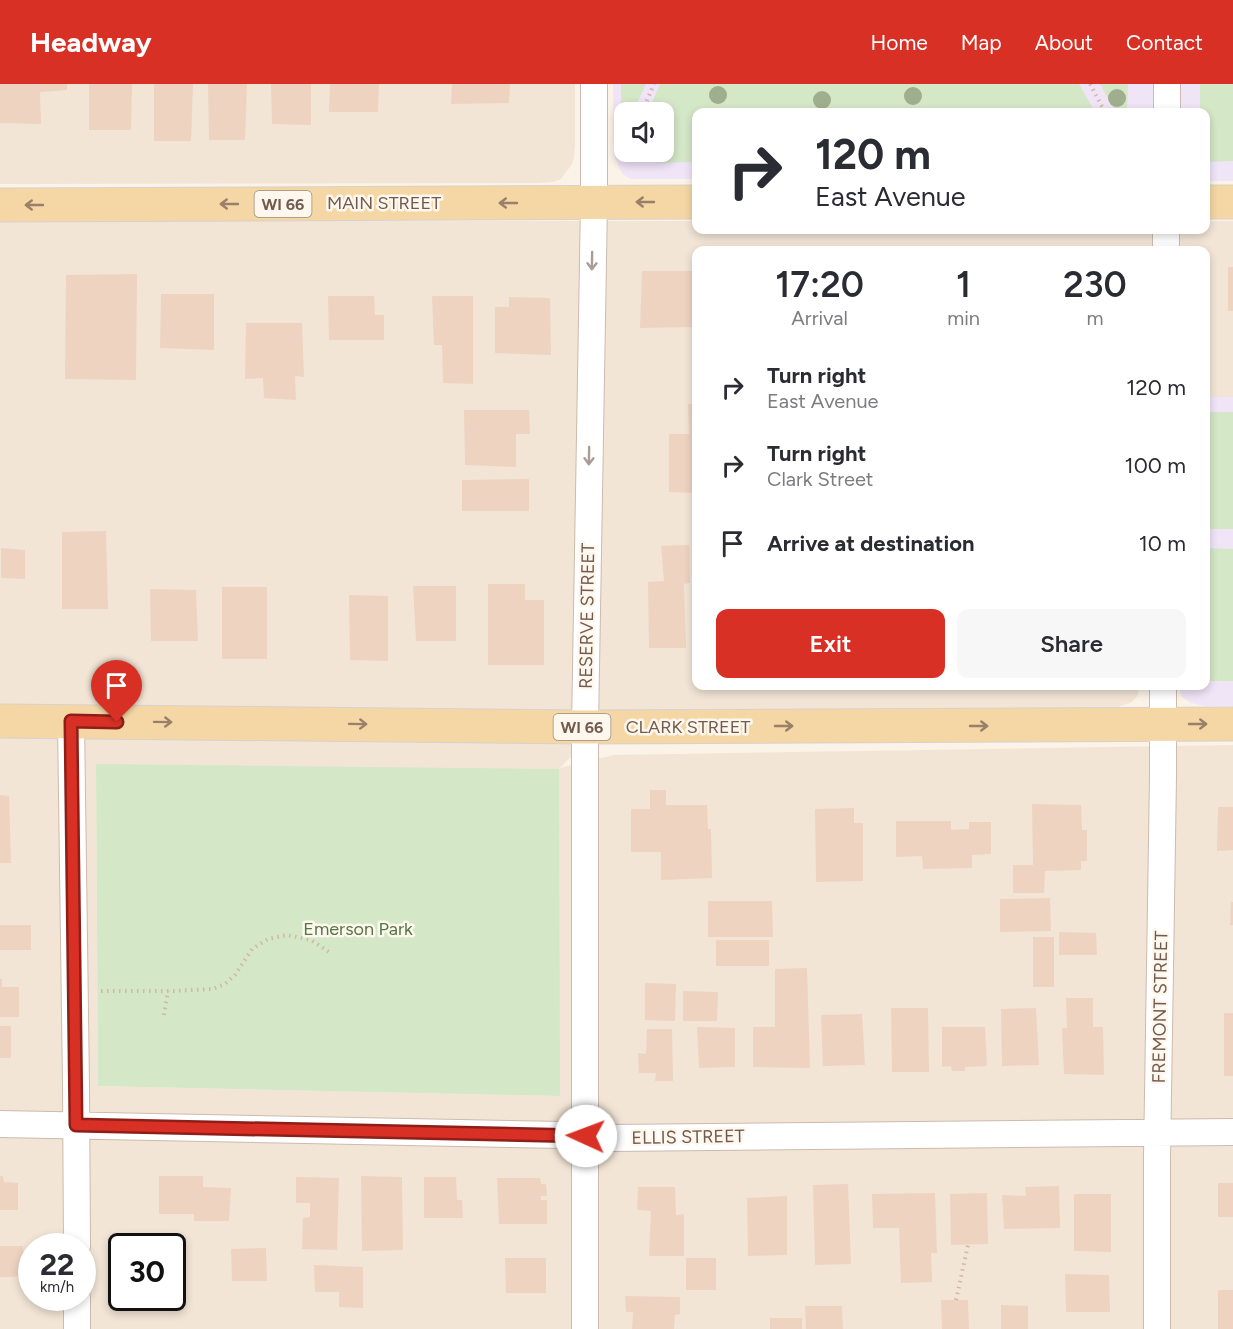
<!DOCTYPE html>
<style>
:root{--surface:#fff;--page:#f7f7f7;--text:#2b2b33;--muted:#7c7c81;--accent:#d93025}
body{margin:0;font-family:Figtree,sans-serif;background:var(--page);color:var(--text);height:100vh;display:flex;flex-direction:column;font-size:22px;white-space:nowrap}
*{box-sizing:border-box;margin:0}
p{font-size:20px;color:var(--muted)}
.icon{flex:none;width:33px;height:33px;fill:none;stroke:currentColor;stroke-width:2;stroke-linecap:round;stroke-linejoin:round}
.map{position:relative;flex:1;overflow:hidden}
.side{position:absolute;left:692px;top:162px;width:518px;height:444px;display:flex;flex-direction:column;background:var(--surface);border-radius:12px;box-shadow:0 3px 9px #0003}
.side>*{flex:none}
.guide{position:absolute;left:692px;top:24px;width:518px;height:126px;border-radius:12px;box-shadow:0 3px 9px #0003;background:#fff;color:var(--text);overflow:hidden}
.buttons{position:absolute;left:614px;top:18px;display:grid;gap:12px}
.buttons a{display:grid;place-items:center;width:60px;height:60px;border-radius:12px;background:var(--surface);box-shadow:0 3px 9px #0003;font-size:30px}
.speed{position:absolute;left:18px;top:1149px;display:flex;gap:12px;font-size:30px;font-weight:700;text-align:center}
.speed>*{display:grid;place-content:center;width:78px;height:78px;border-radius:50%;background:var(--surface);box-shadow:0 3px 9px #0003;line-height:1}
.speed small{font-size:15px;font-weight:400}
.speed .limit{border:3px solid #111;border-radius:9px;background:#fff;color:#111}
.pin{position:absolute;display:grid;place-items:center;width:51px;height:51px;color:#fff;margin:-62px -26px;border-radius:50% 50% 50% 0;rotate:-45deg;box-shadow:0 0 6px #0007}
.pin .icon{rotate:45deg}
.me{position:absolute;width:66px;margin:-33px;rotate:272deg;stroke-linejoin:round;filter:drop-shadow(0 0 4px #0008)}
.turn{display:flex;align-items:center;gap:21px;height:126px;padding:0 24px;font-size:27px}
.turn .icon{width:78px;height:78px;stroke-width:2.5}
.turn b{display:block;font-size:42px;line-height:51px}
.eta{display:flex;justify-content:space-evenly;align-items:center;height:102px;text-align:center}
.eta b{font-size:36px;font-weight:600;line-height:42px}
.primary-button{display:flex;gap:12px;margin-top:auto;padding:12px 24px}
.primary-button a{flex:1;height:69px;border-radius:12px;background:var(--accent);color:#fff;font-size:24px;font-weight:600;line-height:69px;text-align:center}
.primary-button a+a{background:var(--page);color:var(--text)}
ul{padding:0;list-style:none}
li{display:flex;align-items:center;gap:18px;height:78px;padding:0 24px}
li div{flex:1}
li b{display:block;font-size:22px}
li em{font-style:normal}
header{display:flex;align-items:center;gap:36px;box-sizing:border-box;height:84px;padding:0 30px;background:var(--accent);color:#fff}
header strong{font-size:28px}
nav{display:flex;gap:33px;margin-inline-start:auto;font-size:21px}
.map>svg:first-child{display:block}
.residential{fill:#f2e5d6;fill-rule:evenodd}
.education{fill:#f0e4f7;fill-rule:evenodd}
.green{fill:#d4e7c7}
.building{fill:#eed3c1}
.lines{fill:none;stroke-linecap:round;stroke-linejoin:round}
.street-casing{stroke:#ccbbae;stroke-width:28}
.primary-casing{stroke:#d8d1cd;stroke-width:35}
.path{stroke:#d3b6a4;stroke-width:4;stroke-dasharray:1.5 4.5;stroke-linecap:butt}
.street{stroke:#fff;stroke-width:26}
.primary{stroke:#f4d7a5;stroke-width:33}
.tree{fill:#9faf8e}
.oneway{stroke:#998068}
.oneway2{stroke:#aa9d95}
.route-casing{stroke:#8d1f18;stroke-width:15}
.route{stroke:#d93025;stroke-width:10}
.labels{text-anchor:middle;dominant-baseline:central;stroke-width:5;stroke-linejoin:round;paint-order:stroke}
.shield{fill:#fef7ed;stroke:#9c8a7e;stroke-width:1.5}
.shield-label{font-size:16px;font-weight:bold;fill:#725b4e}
.street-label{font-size:18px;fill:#725b4e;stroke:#fef7ed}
.park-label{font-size:18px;fill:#547846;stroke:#fef7ed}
</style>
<header>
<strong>Headway</strong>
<nav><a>Home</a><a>Map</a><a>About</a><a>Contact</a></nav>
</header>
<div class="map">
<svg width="1233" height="1245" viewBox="0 0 1233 1245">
<rect width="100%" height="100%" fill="#fbf3e7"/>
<path class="residential" d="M0,0H575V62L574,74L572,80L561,95L553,98L538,99L0,100Z
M0,137H696V146H1204L1205,137H1233V313H1205L1204,166H696V602H1139L1138,611L1132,618L1118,623L1079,625L613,630L560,684L614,671L1233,661V1245H0ZM96,680L560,1012L98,1002ZM32,1162H82V1214H32ZM122,1162H172V1214H122Z"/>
<path class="education" d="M613,0H1233V97H1205L1204,28H696V95H631L624,91L619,84L614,71ZM624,28H663V68H624Z
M1205,313H1233V622H1205L1191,619L1182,613L1180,608V602H1204Z"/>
<path class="green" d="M621,0H646L633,28H624V49L621,56Z
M660,0H1079L1095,28H696V78C677,78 647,82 631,71L633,68H663V28H648Z
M1100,0H1128L1127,28H1116Z
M1200,0H1233V77L1205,78L1204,28H1200Z
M1205,328H1233V445H1205Z
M1205,464L1233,465V597H1205Z
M96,680L559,685L560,1012L98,1002Z"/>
<path class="building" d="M0,0H67V6L40,8L41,40L0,39Z
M89,0H132L131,46H89Z
M154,0H193L191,57H154Z
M208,0H247L245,56H209Z
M271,0H311V41L272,40Z
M330,0H379L378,28H329Z
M452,0H510L509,19L451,20Z
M1228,183H1233V227H1228Z
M642,187H696V243L640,244Z
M137,190L136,296L65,295L66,191Z
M161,210H214V266L160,264Z
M328,212H374L375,231H384V256H329Z
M432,212H473V300L443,299L442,261H434Z
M509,213L550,214L551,271L495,269V223H509Z
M246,239H302L304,293L295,292L296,316L264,314L263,294L245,295Z
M688,320H696V409L669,408V350H689Z
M464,326H529L530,350H516V383L465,381Z
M529,395V427H462V396Z
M106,447L108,525H62V448Z
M689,461L690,499L684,500L686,564H649L648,498L664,497L661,462Z
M1,464L25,466V495L1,494Z
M488,500H525V516H544V581H488Z
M413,502H456V557H416Z
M222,503H267V575H222Z
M150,505L196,506L198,557H151Z
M349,511L388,512V577L350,576Z
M650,706H666V721H707L708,745H711L712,794L661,796V768H631V725H650Z
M0,711L9,712L11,779H0Z
M1032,720L1081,721L1082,746H1087V777H1081V786L1045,787L1044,809H1013V781H1033Z
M1218,723H1233V766L1217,767Z
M854,724V739H863V797L816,798L815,725Z
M896,737H951V746L969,745V738H991V770L972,771V784L923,785L922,772L896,773Z
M1050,814L1051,847L1000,848V815Z
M708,817H772L773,853H708Z
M1231,818H1233V841H1230Z
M0,841H31V866H0Z
M1059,848L1096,849L1097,871H1059Z
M1033,853H1054V903H1033Z
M716,856H769V882H716Z
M807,884L810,984L753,983V943H775V885Z
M0,895H2V903H19V933H0Z
M645,899L676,900L675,937L645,936Z
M683,907L718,908L717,937H683Z
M1066,914H1093V943H1103L1104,991L1064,990L1062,944H1067Z
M891,924H928L929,988H892Z
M1036,924L1039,981L1002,982L1001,925Z
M1224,929H1233V992H1224Z
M862,930L865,981L823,982L821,931Z
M0,942H11V974H0Z
M697,943L735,944V983L699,984Z
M942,943H985L987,982L965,983V987H952L951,982L942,983Z
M647,945H672L673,997H655L656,989H639L638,969L646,970Z
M0,1092H3L4,1098L18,1099V1126H0Z
M159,1092H203V1103L231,1104L229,1137H194V1130H159Z
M361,1092L402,1093L403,1166L362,1167Z
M296,1093L339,1094L337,1166L302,1165L303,1134L310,1133V1119H296Z
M424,1093H456L457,1116H462L463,1134H424Z
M497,1094H540L541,1100H546L547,1112H541V1116H547V1140H499Z
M1218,1099H1233V1133H1218Z
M848,1100L851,1180L815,1181L813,1101Z
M1059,1102L1060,1144L1004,1145L1002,1111L1026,1112L1025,1103Z
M638,1103H675L676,1131L684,1130V1172H649L651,1127L637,1126Z
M935,1109L937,1169H931L932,1198L901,1199L899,1144H873L872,1110Z
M987,1109L988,1160L951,1161L950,1110Z
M1074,1110H1111V1168L1074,1167Z
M787,1112V1171L748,1172L747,1114Z
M138,1152H183L185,1213H172V1162H138Z
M0,1162H23L24,1189L14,1193H0Z
M266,1164L267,1197H232L231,1165Z
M505,1174H546V1209H506Z
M686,1174H716V1206H686Z
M314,1181L363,1183V1224L339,1223V1208H315Z
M1065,1190L1109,1191L1110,1228H1066Z
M1218,1206H1233V1245H1218Z
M625,1212L680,1213V1230L675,1231L674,1245H632L633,1228H626Z
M941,1216H968L969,1245H942Z
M1001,1221L1028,1222V1245H1001Z
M805,1222H842L843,1245H806Z
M770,1234H802V1245H770Z"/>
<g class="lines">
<g class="street-casing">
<path id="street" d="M1167,28V0
M1166,166V146
M71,637L76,1002L77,1162
M0,1040L564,1051L610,1054L1233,1048
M77,1214V1245
M585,1245V643L594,118V0
M1157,1245V1074L1163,692V602"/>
</g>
<g class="primary-casing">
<path id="primary" d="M1204,118H1233
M0,121L696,118
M0,637L585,643L1233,640"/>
</g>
<path class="path" d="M1090,0L1105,28
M642,28L654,0
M623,75L626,68
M101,907H173L213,905L225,900L235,891L252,865L268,855L287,851L311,856L329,868
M164,931L168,907
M956,1216L968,1161"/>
<use href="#street" class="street"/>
<use href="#primary" class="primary"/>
</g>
<g class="tree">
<circle cx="718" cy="11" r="9"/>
<circle cx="913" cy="12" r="9"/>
<circle cx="1117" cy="14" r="9"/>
<circle cx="822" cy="16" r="9"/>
</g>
<defs><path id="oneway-shaft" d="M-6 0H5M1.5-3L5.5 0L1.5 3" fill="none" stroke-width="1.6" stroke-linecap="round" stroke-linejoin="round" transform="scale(1.5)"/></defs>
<g class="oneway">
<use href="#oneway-shaft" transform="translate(645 118) rotate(-180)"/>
<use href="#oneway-shaft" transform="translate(508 119) rotate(180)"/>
<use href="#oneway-shaft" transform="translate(229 120) rotate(180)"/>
<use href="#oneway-shaft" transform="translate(34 121) rotate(180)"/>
<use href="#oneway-shaft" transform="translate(163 638) rotate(1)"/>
<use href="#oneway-shaft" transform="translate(358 640) rotate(1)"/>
<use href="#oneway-shaft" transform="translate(1198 640)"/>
<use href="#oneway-shaft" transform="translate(784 642)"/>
<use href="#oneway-shaft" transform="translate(979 642)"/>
</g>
<g class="oneway2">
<use href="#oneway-shaft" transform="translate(592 177) rotate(91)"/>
<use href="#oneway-shaft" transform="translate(589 372) rotate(91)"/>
</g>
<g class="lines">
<g class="route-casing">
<path id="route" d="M117,638L71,637L76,1041L586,1052"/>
</g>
<use href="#route" class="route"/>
</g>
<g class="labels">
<g class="shield">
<rect x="254.5" y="107" width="57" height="26" rx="4.5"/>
<rect x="553.5" y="630" width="57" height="26" rx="4.5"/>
</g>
<g class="shield-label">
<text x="283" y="120">WI 66</text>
<text x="582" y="643">WI 66</text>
</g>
<g class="street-label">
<text x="384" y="119">MAIN STREET</text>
<text transform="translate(587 532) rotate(-89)">RESERVE STREET</text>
<text x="688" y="643">CLARK STREET</text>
<text transform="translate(1160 923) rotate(-89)">FREMONT STREET</text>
<text transform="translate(688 1053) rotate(-1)">ELLIS STREET</text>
</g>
<g class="park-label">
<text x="358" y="845">Emerson Park</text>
</g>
</g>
</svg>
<div class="buttons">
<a><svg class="icon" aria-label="sound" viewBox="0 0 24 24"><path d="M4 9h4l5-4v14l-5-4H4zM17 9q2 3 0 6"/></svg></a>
</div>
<div class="speed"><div>22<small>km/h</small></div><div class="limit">30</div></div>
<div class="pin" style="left:117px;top:638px;background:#d93025"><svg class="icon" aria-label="arrive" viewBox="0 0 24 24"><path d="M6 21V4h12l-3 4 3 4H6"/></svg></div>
<svg class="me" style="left:586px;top:1052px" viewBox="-20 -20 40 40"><circle r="19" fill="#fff"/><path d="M0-13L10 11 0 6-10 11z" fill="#d93025"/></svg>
<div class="guide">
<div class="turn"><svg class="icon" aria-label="right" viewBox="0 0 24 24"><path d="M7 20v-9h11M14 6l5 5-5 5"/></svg><div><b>120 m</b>East Avenue</div></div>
</div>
<section class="side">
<div class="eta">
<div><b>17:20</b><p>Arrival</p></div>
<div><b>1</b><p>min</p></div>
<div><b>230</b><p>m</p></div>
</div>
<ul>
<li><svg class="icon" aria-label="right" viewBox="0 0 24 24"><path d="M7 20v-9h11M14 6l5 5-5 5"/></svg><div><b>Turn right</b><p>East Avenue</p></div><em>120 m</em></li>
<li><svg class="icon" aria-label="right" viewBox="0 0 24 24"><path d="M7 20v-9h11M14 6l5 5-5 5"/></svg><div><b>Turn right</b><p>Clark Street</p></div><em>100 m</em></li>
<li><svg class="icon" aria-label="arrive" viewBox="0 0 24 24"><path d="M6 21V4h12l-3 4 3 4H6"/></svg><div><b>Arrive at destination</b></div><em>10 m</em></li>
</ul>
<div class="primary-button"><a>Exit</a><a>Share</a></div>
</section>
</div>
